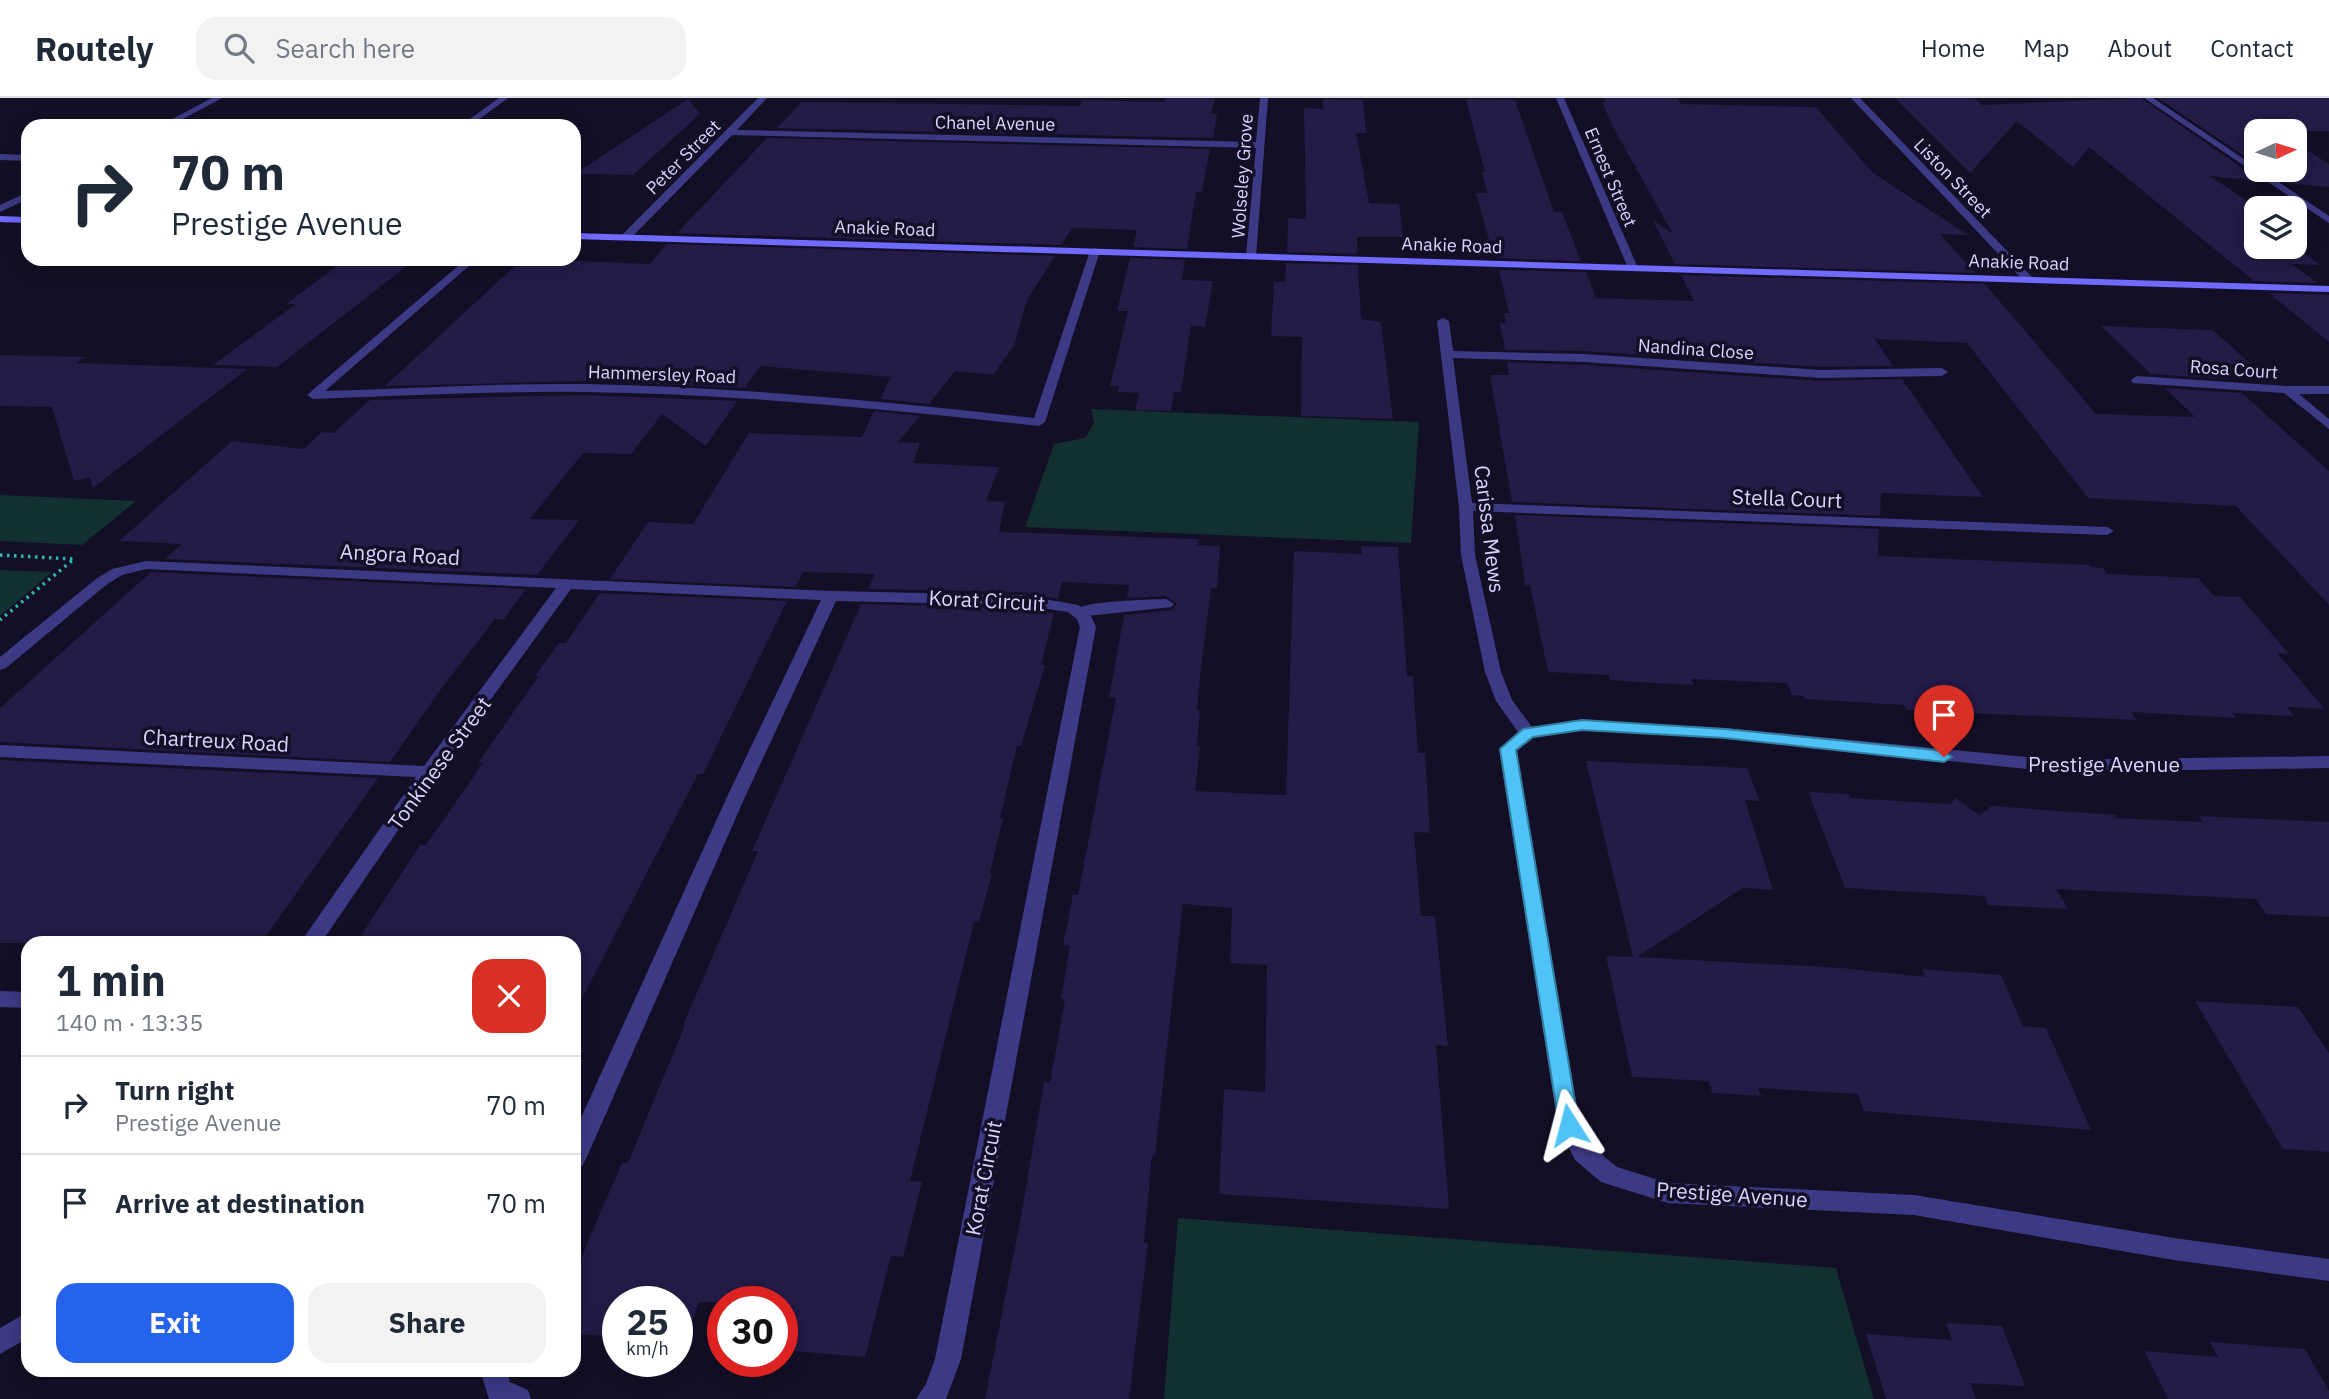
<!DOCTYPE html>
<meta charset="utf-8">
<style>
:root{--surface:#fff;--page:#f2f2f3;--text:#1f2937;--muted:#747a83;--line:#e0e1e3;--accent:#2563eb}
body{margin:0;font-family:"IBM Plex Sans",sans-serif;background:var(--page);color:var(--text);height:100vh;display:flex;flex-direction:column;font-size:26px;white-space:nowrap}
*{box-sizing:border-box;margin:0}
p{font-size:23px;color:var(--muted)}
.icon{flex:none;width:38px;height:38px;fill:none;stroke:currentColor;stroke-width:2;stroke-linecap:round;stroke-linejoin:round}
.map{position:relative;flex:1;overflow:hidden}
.side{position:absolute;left:21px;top:838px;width:560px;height:441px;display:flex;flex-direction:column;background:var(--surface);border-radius:21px;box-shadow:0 4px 18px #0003}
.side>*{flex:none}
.hud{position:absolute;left:21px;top:21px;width:560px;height:147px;border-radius:21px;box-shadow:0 4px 18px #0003;background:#fff;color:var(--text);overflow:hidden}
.needle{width:46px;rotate:86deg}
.controls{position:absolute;left:2244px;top:21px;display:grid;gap:14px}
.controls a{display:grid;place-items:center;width:63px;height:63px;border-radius:14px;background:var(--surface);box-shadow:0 4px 18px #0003;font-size:35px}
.speed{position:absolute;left:602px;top:1188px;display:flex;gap:14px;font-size:35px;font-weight:700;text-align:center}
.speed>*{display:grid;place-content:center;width:91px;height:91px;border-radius:50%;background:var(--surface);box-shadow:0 4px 18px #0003;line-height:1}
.speed small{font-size:18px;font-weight:400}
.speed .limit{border:10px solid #d22;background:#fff;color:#111}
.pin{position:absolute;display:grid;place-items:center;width:60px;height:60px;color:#fff;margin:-72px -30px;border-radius:50% 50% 50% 0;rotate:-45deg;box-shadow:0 0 7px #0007}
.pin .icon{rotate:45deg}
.me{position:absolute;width:77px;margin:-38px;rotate:351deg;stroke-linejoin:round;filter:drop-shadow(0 0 5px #0008)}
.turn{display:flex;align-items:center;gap:24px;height:147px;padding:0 35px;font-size:32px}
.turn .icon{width:91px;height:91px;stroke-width:2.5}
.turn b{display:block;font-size:49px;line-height:60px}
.round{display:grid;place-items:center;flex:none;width:74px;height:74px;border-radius:21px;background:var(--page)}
.summary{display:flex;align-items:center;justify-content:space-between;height:119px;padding:0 35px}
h1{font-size:42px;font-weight:800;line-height:52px}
.action{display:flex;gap:14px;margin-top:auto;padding:14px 35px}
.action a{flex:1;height:80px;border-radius:21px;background:var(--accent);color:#fff;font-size:28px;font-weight:800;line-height:80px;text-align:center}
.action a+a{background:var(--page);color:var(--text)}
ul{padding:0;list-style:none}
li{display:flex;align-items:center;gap:21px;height:98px;padding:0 35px;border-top:2px solid var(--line)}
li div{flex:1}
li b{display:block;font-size:26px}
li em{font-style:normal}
header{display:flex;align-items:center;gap:42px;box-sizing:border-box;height:98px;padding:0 35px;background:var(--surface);border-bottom:2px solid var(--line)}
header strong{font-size:33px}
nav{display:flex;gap:38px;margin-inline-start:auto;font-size:24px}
.search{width:490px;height:63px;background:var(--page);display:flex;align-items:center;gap:18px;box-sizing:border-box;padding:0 24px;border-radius:21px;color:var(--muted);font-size:26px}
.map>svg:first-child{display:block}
.green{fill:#12302f}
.building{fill:#241b47}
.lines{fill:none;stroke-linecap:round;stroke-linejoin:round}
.path{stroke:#2fb8b0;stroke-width:3.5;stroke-dasharray:2.5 4.5;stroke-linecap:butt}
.lane{fill:#3d3a85;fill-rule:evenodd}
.street{fill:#3d3a85;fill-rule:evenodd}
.secondary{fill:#6f6bff;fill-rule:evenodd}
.route{fill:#4fc3f7;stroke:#337fa1;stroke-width:2}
.labels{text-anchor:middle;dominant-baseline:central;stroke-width:7;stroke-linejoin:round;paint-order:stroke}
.far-street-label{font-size:18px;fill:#d9d4ff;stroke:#130f26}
.street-label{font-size:21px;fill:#d9d4ff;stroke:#130f26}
</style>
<header>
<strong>Routely</strong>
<div class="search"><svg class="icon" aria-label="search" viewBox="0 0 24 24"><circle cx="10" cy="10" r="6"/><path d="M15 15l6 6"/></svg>Search here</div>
<nav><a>Home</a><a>Map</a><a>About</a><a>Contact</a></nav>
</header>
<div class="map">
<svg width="2329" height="1301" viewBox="0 0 2329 1301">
<rect width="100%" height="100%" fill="#130f26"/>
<path class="green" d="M1091,311L1419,324L1411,445L1025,429L1054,346L1085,340L1094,325Z
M0,397L136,403L82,447L0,443Z
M0,472L52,474L0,518Z
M1178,1120L1836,1170L1874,1301H1164Z"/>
<path class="building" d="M1165,0H1215L1211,16H1217L1213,40L777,30L802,4L1080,8L1082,2L1164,4Z
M1604,0H1677L1681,6L1816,9L1873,75L1968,137L1940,136L1975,175L1675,166L1652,121L1673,136L1613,29L1602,4H1606Z
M1895,0H1974L1982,7L2141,0L2261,83L2210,78L2257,110L2256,149L2294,147L2320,167L2292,166L2317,185L2254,183L2089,49L2073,69L2017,23L1970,75Z
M2158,0H2329V33H2256V66Z
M688,1L700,16L633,77L575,76Z
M1323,1L1363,2L1366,35H1356L1369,105L1399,106L1403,139H1357V156L1287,154L1288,120L1306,121L1304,10L1323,11Z
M1466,1L1515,2L1554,114H1562L1581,163L1497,160L1493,143L1489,142L1476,95H1487L1482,74H1485Z
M767,40L1210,51L1202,94H1196L1187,151L1133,149L1137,132L1072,130L1061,147L677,135Z
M2294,44L2329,66V89L2284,85L2265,72H2294Z
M667,146L1055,158L1027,202L1014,248L993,277L955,273L929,306L880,301L891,279L760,268L745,290L585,283L385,288L517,166L574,163L650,166Z
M1130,160L1185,162L1182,182L1213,183L1205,229L1191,228L1181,294H1174L1171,313L1135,312L1139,295L1118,294L1119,288H1110L1128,213H1117Z
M346,161H416L277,269L213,267L296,206H286Z
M1286,165L1358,167L1361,221L1381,224L1393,321L1301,318L1302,239L1271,238L1274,184H1285Z
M1499,172L1586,174L1596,200L1694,203L1681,177L1985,186L2096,316L2195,319L2165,290L2242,295L2329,373V507L2236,408L2088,400L1967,245L1875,241L1893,268L1821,269L1584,253L1505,252L1500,225L1506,226L1504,215H1509Z
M2269,195L2329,197V244Z
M2101,228L2213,232L2252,267L2210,266L2227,281L2151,276Z
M0,257L85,259L76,265L247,271L93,390L90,379L74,383L52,309L0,308Z
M1507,264L1584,267L1821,283L1902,281L1983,399L1881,395L1880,418L1512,404L1490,277H1509Z
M584,297L737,303L706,348L662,316L631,356L583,355L530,421L579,422L537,477L165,461L182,446L119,443L232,343L304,351L322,334L333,335L370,302Z
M874,313L920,318L898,344L920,345L913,365L999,369L986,403L1005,404L999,434L1199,441L1197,447L1220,448L1217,490H1211L1200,579L1197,612L1200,613L1197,648H1200L1195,693L1286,697L1294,453L1362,456L1361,448L1398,449L1407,578H1413L1418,655H1425L1430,735L1414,734L1421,818H1435L1448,948L1436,947L1449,1111L1219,1096L1224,991L1265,994L1267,867L1230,865L1232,810L1183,806L1155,1059L1152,1058L1144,1145H1148L1129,1301H985L1020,1124L1044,984L1050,985L1065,901H1061L1070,848L1063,847L1073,797H1078L1116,600L1109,599L1124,517L1171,512L1177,506L1166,498L1127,500L1129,487L1062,484L1058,501L1022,494L868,491L875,476L803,474L795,489L610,481L648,424L693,426L749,335L862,339Z
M1515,417L1879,431L1878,458L2090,467L2091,469L2103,470L2107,476L2198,480L2214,498L2240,499L2289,556L2277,555L2325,611L2287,609L2294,618L2232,615L2236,620L2131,614L2137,622L1947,614L1906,612L1904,607L1804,601L1803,598L1792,597L1787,585L1691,581L1694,587L1654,585L1610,582L1609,577L1548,574L1530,487H1525Z
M151,474L526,491L504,521H495L441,591L390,664L0,644V610Z
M600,495L787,503L703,676H698L574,916V845H459L360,839L420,747H426L483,665H478L538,579L535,578L559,545H566Z
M861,506L1022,510L1054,515L1041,567H1045L1021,648H1017L1000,720H1003L990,775L992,776L979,824H974L910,1083L922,1084L903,1159L891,1158L865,1259L782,1252V1204H699L684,1245L677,1244V1204H618V1239L574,1236V1180L590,1138L622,1065H628L685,927H683L758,753H752Z
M0,662L378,680L261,845H0Z
M1586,663L1747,670L1760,703L1745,702L1773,792L1743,790L1637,859L1842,870L1925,879L1922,871L2001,877L2023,928L2046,930L2091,1032L1864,1013L1858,996L1758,990L1761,998L1712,995L1709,983L1632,979L1606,858L1633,859Z
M1808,694L1849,696L1850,700L1950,706L1955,700L1979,717L1992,708L2115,717L2117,720L2202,724L2199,718L2329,724V819L2266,816L2256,801L2056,791L2068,811L1988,807L1984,798L1845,790Z
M2195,903L2298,909L2329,955V1054L2283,1051Z
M1946,1225L2002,1228L2025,1288L1970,1285L1976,1301H1886L1866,1236L1952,1242Z
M2210,1244L2305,1251L2329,1293V1301H2168L2144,1253L2218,1259Z"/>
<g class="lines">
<path class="path" d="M0,457L74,461L0,522"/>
<path class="lane" d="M0,56L28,57V63L0,62Z
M1166,501L1174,506L1171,509L1078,519L1070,514C1083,502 1147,502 1166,501Z"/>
<path class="street" d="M212,0H222L170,28H159Z
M499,0H508L470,28H460Z
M758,0H767L737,32L1256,44L1260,0H1268L1256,158L1251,161L1246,158L1256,50L732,37L630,141H622V137Z
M1556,0H1564L1638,170L1637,172L1628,170Z
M1851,0H1860L2033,180V184H2025Z
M2144,0H2153L2256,69V72H2261L2329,118V125Z
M28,94V101L0,114V107Z
M1095,150L1100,153L1045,324L1039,328C888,311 736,296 584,294C494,293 403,298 313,301L307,297L466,161H477L325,293C411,291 499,285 585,286C735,289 885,303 1034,320L1090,153Z
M1443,220L1449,223L1453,253L1584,256L1821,272L1942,270L1948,274L1942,278L1821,280L1584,264L1453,260L1472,405L2107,429L2114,433L2107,437L1473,413L1475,457L1501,574L1512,602L1532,629L1582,622L1725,630L2057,662L2329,658V670L2057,674L1725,640L1582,632L1533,640L1517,653L1580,1027L1591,1048L1617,1069L1668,1085L1914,1097L2174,1140L2329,1161V1183L2174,1162L1914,1117L1668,1105L1601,1084L1575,1062L1558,1027L1499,651L1518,634L1496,603L1485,574L1461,457L1459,409L1437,223Z
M2137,278L2287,288H2329V296H2299L2329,321V331L2284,295L2133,285L2131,282Z
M146,463L831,493L1022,497L1078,507L1090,516L1096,529L961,1261L946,1301H916L926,1286L935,1261L1080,529L1077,521L1068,514L1022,507L836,503L745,699L586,1061L582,1068L574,1071V1035L727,699L821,502L571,491L435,678L321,845H300L416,679L0,659V647L424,668L556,490L146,471L122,477L106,487L6,570L0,572V559L96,481L112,471Z
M0,893L28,894V910L0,909Z
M28,1214V1240L0,1256V1230Z
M480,1272H506L510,1284L528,1292L531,1301H489Z"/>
<path class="secondary" d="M0,118L28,119V125L0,124Z
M574,135L2329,188V194L574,141Z"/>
</g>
<path class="route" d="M1582,622L1725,631L1944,653L1952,659L1944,664L1725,640L1582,632L1533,639L1516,652L1579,1027L1576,1033L1569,1036L1562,1033L1559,1027L1500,651L1523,631Z"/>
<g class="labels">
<g class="far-street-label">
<text transform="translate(995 25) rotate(1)">Chanel Avenue</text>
<text transform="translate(683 59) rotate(-45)">Peter Street</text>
<text transform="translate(1242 78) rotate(-86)">Wolseley Grove</text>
<text transform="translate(1611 79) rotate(67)">Ernest Street</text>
<text transform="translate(1953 80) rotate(46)">Liston Street</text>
<text transform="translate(885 130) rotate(2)">Anakie Road</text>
<text transform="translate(1452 147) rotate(2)">Anakie Road</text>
<text transform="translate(2019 164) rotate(2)">Anakie Road</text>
<text transform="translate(1696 251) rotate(4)">Nandina Close</text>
<text transform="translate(2234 271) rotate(4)">Rosa Court</text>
<text transform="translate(662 276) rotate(2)">Hammersley Road</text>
</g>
<g class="street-label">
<text transform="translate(1787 400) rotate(2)">Stella Court</text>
<text transform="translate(1490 431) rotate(83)">Carissa Mews</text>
<text transform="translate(400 456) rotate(3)">Angora Road</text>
<text transform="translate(987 502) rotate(3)">Korat Circuit</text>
<text transform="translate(216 642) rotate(3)">Chartreux Road</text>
<text transform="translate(439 665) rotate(-54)">Tonkinese Street</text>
<text x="2104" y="666">Prestige Avenue</text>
<text transform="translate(983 1080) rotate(-79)">Korat Circuit</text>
<text transform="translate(1732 1096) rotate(4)">Prestige Avenue</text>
</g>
</g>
</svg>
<div class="controls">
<a><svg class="needle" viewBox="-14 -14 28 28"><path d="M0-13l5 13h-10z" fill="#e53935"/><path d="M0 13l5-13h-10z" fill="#747a83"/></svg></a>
<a><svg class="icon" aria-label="layers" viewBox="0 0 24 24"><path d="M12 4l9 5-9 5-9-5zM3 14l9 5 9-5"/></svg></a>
</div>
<div class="speed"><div>25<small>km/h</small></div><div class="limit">30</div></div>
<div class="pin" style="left:1944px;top:659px;background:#d93025"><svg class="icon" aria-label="arrive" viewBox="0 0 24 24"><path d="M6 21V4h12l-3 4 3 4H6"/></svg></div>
<svg class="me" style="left:1569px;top:1027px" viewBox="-20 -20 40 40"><path d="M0-17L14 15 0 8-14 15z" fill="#4fc3f7" stroke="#fff" stroke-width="4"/></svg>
<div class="hud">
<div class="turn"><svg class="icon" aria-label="right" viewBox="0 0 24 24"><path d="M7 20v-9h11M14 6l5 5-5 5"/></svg><div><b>70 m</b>Prestige Avenue</div></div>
</div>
<section class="side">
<div class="summary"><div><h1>1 min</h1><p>140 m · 13:35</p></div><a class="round" style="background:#d93025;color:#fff"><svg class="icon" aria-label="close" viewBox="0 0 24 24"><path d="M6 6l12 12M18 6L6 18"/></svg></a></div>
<ul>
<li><svg class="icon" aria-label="right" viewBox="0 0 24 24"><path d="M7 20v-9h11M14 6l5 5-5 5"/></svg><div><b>Turn right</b><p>Prestige Avenue</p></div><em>70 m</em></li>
<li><svg class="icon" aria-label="arrive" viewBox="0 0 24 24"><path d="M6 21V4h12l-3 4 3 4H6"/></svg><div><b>Arrive at destination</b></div><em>70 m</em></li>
</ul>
<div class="action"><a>Exit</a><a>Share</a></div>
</section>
</div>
